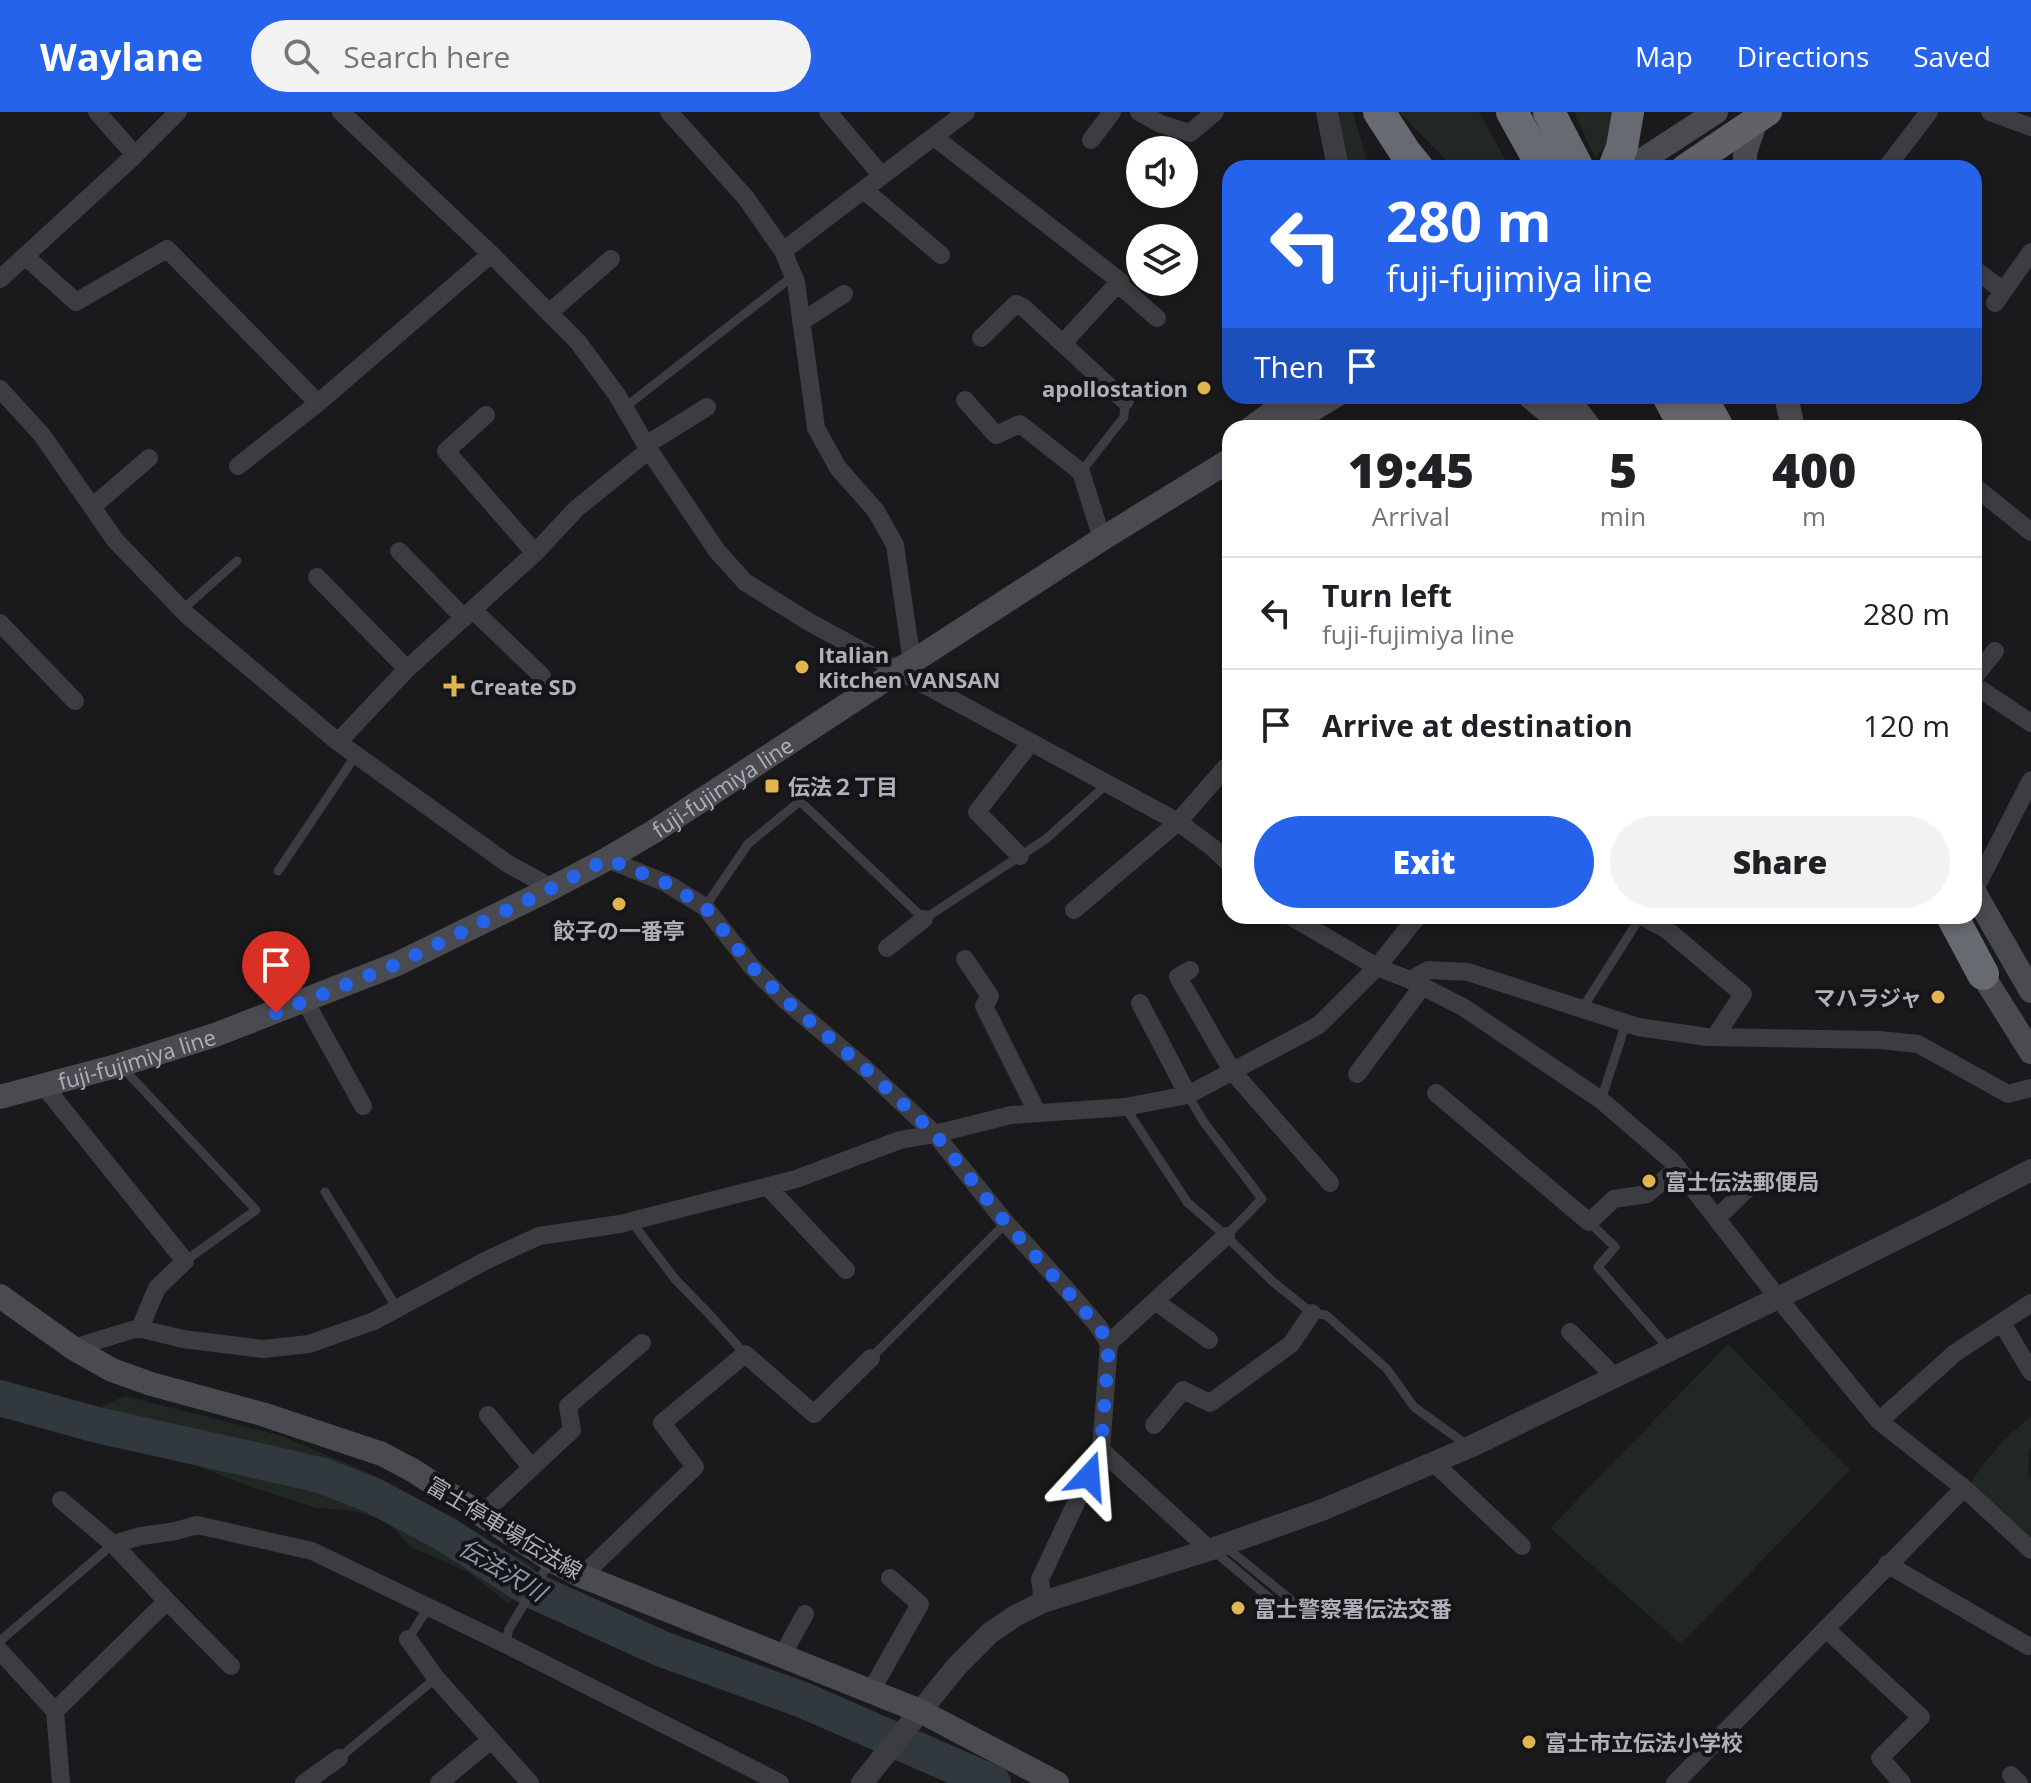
<!DOCTYPE html>
<meta charset="utf-8">
<style>
:root{--surface:#fff;--page:#f2f2f2;--text:#202124;--muted:#757577;--line:#e0e0e0;--accent:#2563eb}
body{margin:0;font-family:"Open Sans","Noto Sans JP",sans-serif;background:var(--page);color:var(--text);height:100vh;display:flex;flex-direction:column;font-size:30px;white-space:nowrap}
*{box-sizing:border-box;margin:0}
p{font-size:26px;color:var(--muted)}
.icon{flex:none;width:44px;height:44px;fill:none;stroke:currentColor;stroke-width:2;stroke-linecap:round;stroke-linejoin:round}
.map{position:relative;flex:1;overflow:hidden}
.sheet{position:absolute;left:1222px;top:308px;width:760px;height:504px;display:flex;flex-direction:column;background:var(--surface);border-radius:24px;box-shadow:0 4px 12px #0003}
.sheet>*{flex:none}
.top-card{position:absolute;left:1222px;top:48px;width:760px;height:244px;border-radius:24px;box-shadow:0 4px 12px #0003;background:#2563eb;color:#fff;overflow:hidden}
.controls{position:absolute;left:1126px;top:24px;display:grid;gap:16px}
.controls a{display:grid;place-items:center;width:72px;height:72px;border-radius:50%;background:var(--surface);box-shadow:0 4px 12px #0003;font-size:40px}
.pin{position:absolute;display:grid;place-items:center;width:68px;height:68px;color:#fff;margin:-82px -34px;border-radius:50% 50% 50% 0;rotate:-45deg;box-shadow:0 0 8px #0007}
.pin .icon{rotate:45deg}
.me{position:absolute;width:88px;margin:-44px;rotate:19deg;stroke-linejoin:round;filter:drop-shadow(0 0 6px #0008)}
.turn{display:flex;align-items:center;gap:28px;height:168px;padding:0 32px;font-size:36px}
.turn .icon{width:104px;height:104px;stroke-width:2.5}
.turn b{display:block;font-size:56px;line-height:68px}
.then{display:flex;align-items:center;height:76px;padding:0 32px;background:#0003;gap:16px;font-size:30px}
.eta{display:flex;justify-content:space-evenly;align-items:center;height:136px;text-align:center}
.eta b{font-size:48px;font-weight:800;line-height:56px}
.action{display:flex;gap:16px;margin-top:auto;padding:16px 32px}
.action a{flex:1;height:92px;border-radius:48px;background:var(--accent);color:#fff;font-size:32px;font-weight:800;line-height:92px;text-align:center}
.action a+a{background:var(--page);color:var(--text)}
ul{padding:0;list-style:none}
li{display:flex;align-items:center;gap:24px;height:112px;padding:0 32px;border-top:2px solid var(--line)}
li div{flex:1}
li b{display:block;font-size:30px}
li em{font-style:normal}
header{display:flex;align-items:center;gap:48px;box-sizing:border-box;height:112px;padding:0 40px;background:var(--accent);color:#fff}
header strong{font-size:38px}
nav{display:flex;gap:44px;margin-inline-start:auto;font-size:28px}
.search{width:560px;height:72px;background:var(--page);display:flex;align-items:center;gap:20px;box-sizing:border-box;padding:0 28px;border-radius:44px;color:var(--muted);font-size:30px}
.map>svg:first-child{display:block}
.green{fill:#212722}
.lines{fill:none;stroke-linecap:round;stroke-linejoin:round}
.river{stroke:#31393f;stroke-width:36}
.service{stroke:#3c3c41;stroke-width:9}
.minor{stroke:#3c3c41;stroke-width:18}
.tertiary{stroke:#3c3c41;stroke-width:22}
.secondary{stroke:#4a4b51;stroke-width:24}
.trunk{stroke:#606268;stroke-width:28}
.motorway{stroke:#686a71;stroke-width:32}
.route{stroke:#2563eb;stroke-width:14;stroke-dasharray:0 25.2}
.poi-dot{fill:#e0b44e;stroke:#151517;stroke-width:3}
.labels{text-anchor:middle;dominant-baseline:central;stroke-width:8;stroke-linejoin:round;paint-order:stroke}
.poi-label{font-size:22px;font-weight:bold;fill:#aeb1ba;stroke:#151517;text-anchor:start}
.street-label{font-size:22px;fill:#aeb1ba;stroke:#151517}
.water-label{font-size:24px;font-style:italic;fill:#899db1;stroke:#151517}
</style>
<header>
<strong>Waylane</strong>
<div class="search"><svg class="icon" aria-label="search" viewBox="0 0 24 24"><circle cx="10" cy="10" r="6"/><path d="M15 15l6 6"/></svg>Search here</div>
<nav><a>Map</a><a>Directions</a><a>Saved</a></nav>
</header>
<div class="map">
<svg width="2031" height="1671" viewBox="0 0 2031 1671">
<rect width="100%" height="100%" fill="#1a1a1c"/>
<path class="green" d="M1337,0H1353L1369,56H1344Z
M1399,0H1479L1510,56H1464L1447,49Z
M1574,0H1612V26L1595,46Z
M1728,1232L1850,1358L1681,1532L1550,1416Z
M125,1284L279,1323L376,1364L535,1455L509,1492L468,1460L411,1435L385,1408L348,1398L317,1396L251,1375L194,1353L129,1334L73,1323L79,1294L95,1297Z
M2031,1304V1336L2029,1339L2028,1362L2031,1365V1426L1971,1371C1986,1344 2008,1324 2031,1304Z"/>
<g class="lines">
<path class="river" d="M0,1286L97,1313L290,1356L323,1364L374,1384L447,1423L532,1478L662,1537L803,1588L993,1671"/>
<path class="service" d="M624,296L793,164
M1081,360L1124,305L1125,289
M182,498L237,449
M278,759L356,643
M705,795L748,732L800,689L924,807L1046,727L1107,672
M1582,897L1641,804
M121,954L256,1098L185,1149
M1188,983L1203,1009L1262,1087L1226,1124
M1601,988L1626,911
M1125,995L1187,1090L1226,1124L1272,1169L1312,1201L1326,1203L1387,1257L1414,1295L1467,1333
M325,1080L397,1196
M631,1109L675,1167L710,1203L745,1242
M1589,1110L1615,1135L1598,1155L1670,1238
M871,1246L1006,1111
M1215,1440L1283,1497L1291,1488L1226,1435
M408,1527L428,1496
M0,1529L113,1432
M505,1532L509,1517L551,1448
M339,1646L436,1566"/>
<path class="minor" d="M97,0L135,43
M341,0L491,142L578,230L617,283L649,338L717,439L745,470L809,510L1178,710L1212,735L1230,752
M669,0L746,86L783,139L796,170L816,316L838,356L876,399L895,433L912,550
M828,0L882,64
M1139,0L1161,12L1190,21L1215,0
M1990,0L2031,15
M934,25L1120,169L1063,231
M1091,28L1112,0
M1886,56L1929,0
M864,78L941,143
M783,139L966,0
M25,144L76,190L167,137L318,291
M1974,157L2002,178
M0,167L135,43L178,0
M1117,171L1157,206
M1995,191L2031,140
M549,201L611,147
M801,210L844,182
M981,226L1016,192L1023,195L1125,289
M0,277L42,323L115,428L186,502L338,630L508,752L552,776
M965,288L996,323L1020,312L1081,360L1102,427
M486,303L446,339L535,441
M646,333L707,295
M238,354L318,291L491,142
M1974,374L2031,420
M92,395L149,346
M399,439L464,506
M317,465L407,557
M473,498L542,564
M0,511L75,589
M1974,565L1995,539
M1974,573L2031,611
M338,630L407,557L535,441L576,397L649,338
M1020,744L977,700L1031,630
M607,747L666,771L705,795L752,855L784,887L868,959L935,1022L1006,1111L1068,1179L1098,1214L1109,1231L1101,1338L1040,1467L1043,1490
M1974,779L2031,668
M1074,798L1178,710L1226,655
M1290,804L1377,855L1410,868L1463,895L1601,988L1672,1049L1778,1186L1879,1309L1964,1376L2031,1438
M1642,804L1666,817L1743,882L1715,925
M887,836L924,807
M965,847L990,884L984,894L1037,1000
M1190,858L1178,865L1232,959L1330,1071
M1410,868L1428,858L1468,860L1638,915L1707,925L1880,928L1918,932L2008,982L2031,976
M305,889L363,994
M1140,891L1188,983
M1357,962L1422,875
M44,974L185,1149L157,1176L140,1216
M1436,981L1589,1110L1614,1087L1647,1082L1678,1056
M767,1074L846,1158
M1717,1106L1750,1074
M1155,1189L1209,1228
M2002,1211L2031,1260
M1570,1220L1615,1265
M1109,1231L1226,1124
M73,1236L138,1216L183,1227L263,1237L309,1232L374,1209L485,1149L539,1124L620,1112L796,1067L900,1028L935,1022L1011,1003L1125,995L1188,983L1319,913L1377,855L1418,804
M488,1303L531,1355
M1879,1309L1955,1241L2031,1191
M1154,1313L1183,1278L1210,1291L1291,1232L1312,1201
M1101,1338L1210,1438
M1433,1350L1522,1434
M481,1403L572,1318L568,1294L642,1231
M113,1432L141,1424L176,1419L197,1413L312,1439L505,1532L780,1671
M1887,1452L2028,1534
M582,1464L695,1355L662,1311L745,1242L814,1302L871,1246
M167,1489L231,1554
M1826,1517L1921,1605L1880,1646L1902,1671
M408,1527L436,1566L530,1671
M0,1539L55,1599L61,1671
M782,1544L805,1502
M871,1579L920,1492L890,1466
M55,1599L167,1489L113,1432L61,1388
M2011,1663L2019,1671
M304,1671L339,1646
M439,1671L491,1628
M1675,1671L1964,1376"/>
<path class="tertiary" d="M1327,0L1338,56
M862,1671L957,1554L990,1521L1015,1504L1043,1490L1212,1437L1322,1398L1470,1335L1778,1186L1943,1104L2031,1058"/>
<g class="secondary">
<path d="M1630,56L1716,0"/>
<path d="M1745,56V41L1756,8"/>
<path d="M1529,284L1568,316"/>
<path d="M1566,284L1590,316"/>
<path d="M1786,284L1793,316"/>
<path d="M1251,316L1295,284"/>
<path d="M1282,316L1335,284"/>
<path d="M1974,780L2031,879"/>
<path d="M1973,848L2031,940"/>
<path id="s1" d="M0,985L120,953L215,923L397,852L552,776L607,747L653,720L874,575L897,558L912,550L1102,427L1230,348"/>
<path d="M0,1184L73,1236L112,1258L151,1272L262,1302L382,1342L414,1359L551,1448L582,1464L920,1599L1057,1671"/>
</g>
<path class="trunk" d="M1685,56L1768,0"/>
<path class="motorway" d="M1379,0L1405,40L1418,56
M1512,0L1543,56
M1549,0L1578,56
M1614,56L1622,35L1628,0
M1668,284L1685,316
M1701,284L1718,316
M1952,804L1983,862"/>
</g>
<g class="lines">
<path class="route" d="M276,901L397,852L552,776L607,747L666,771L705,795L752,855L784,887L868,959L935,1022L1006,1111L1098,1214L1109,1231L1101,1338L1089,1364"/>
</g>
<g class="poi-dot">
<circle cx="1204" cy="276" r="8"/>
<circle cx="802" cy="555" r="8"/>
<path d="M450 562h8v8h8v8h-8v8h-8v-8h-8v-8h8z"/>
<rect x="764" y="666" width="16" height="16" rx="4"/>
<circle cx="619" cy="792" r="8"/>
<circle cx="1938" cy="885" r="8"/>
<circle cx="1649" cy="1069" r="8"/>
<circle cx="1238" cy="1496" r="8"/>
<circle cx="1529" cy="1630" r="8"/>
</g>
<g class="labels">
<g class="poi-label">
<text x="1188" y="276" text-anchor="end">apollostation</text>
<text x="818" y="542">Italian<tspan x="818" dy="25">Kitchen VANSAN</tspan></text>
<text x="470" y="574">Create SD</text>
<text x="788" y="674">伝法２丁目</text>
<text x="619" y="818" text-anchor="middle">餃子の一番亭</text>
<text x="1922" y="885" text-anchor="end">マハラジャ</text>
<text x="1665" y="1069">富士伝法郵便局</text>
<text x="1254" y="1496">富士警察署伝法交番</text>
<text x="1545" y="1630">富士市立伝法小学校</text>
</g>
<g class="street-label">
<text stroke="none"><textPath href="#s1" startOffset="790">fuji-fujimiya line</textPath></text>
<text stroke="none"><textPath href="#s1" startOffset="142">fuji-fujimiya line</textPath></text>
<text transform="translate(505 1415) rotate(31)">富士停車場伝法線</text>
</g>
<g class="water-label">
<text transform="translate(503 1457) rotate(31)">伝法沢川</text>
</g>
</g>
</svg>
<div class="controls">
<a><svg class="icon" aria-label="sound" viewBox="0 0 24 24"><path d="M4 9h4l5-4v14l-5-4H4zM17 9q2 3 0 6"/></svg></a>
<a><svg class="icon" aria-label="layers" viewBox="0 0 24 24"><path d="M12 4l9 5-9 5-9-5zM3 14l9 5 9-5"/></svg></a>
</div>
<div class="pin" style="left:276px;top:901px;background:#d93025"><svg class="icon" aria-label="arrive" viewBox="0 0 24 24"><path d="M6 21V4h12l-3 4 3 4H6"/></svg></div>
<svg class="me" style="left:1089px;top:1364px" viewBox="-20 -20 40 40"><path d="M0-17L14 15 0 8-14 15z" fill="#2563eb" stroke="#fff" stroke-width="4"/></svg>
<div class="top-card">
<div class="turn"><svg class="icon" aria-label="left" viewBox="0 0 24 24"><path d="M17 20v-9H6M10 6l-5 5 5 5"/></svg><div><b>280 m</b>fuji-fujimiya line</div></div>
<div class="then">Then<svg class="icon" aria-label="arrive" viewBox="0 0 24 24"><path d="M6 21V4h12l-3 4 3 4H6"/></svg></div>
</div>
<section class="sheet">
<div class="eta">
<div><b>19:45</b><p>Arrival</p></div>
<div><b>5</b><p>min</p></div>
<div><b>400</b><p>m</p></div>
</div>
<ul>
<li><svg class="icon" aria-label="left" viewBox="0 0 24 24"><path d="M17 20v-9H6M10 6l-5 5 5 5"/></svg><div><b>Turn left</b><p>fuji-fujimiya line</p></div><em>280 m</em></li>
<li><svg class="icon" aria-label="arrive" viewBox="0 0 24 24"><path d="M6 21V4h12l-3 4 3 4H6"/></svg><div><b>Arrive at destination</b></div><em>120 m</em></li>
</ul>
<div class="action"><a>Exit</a><a>Share</a></div>
</section>
</div>
